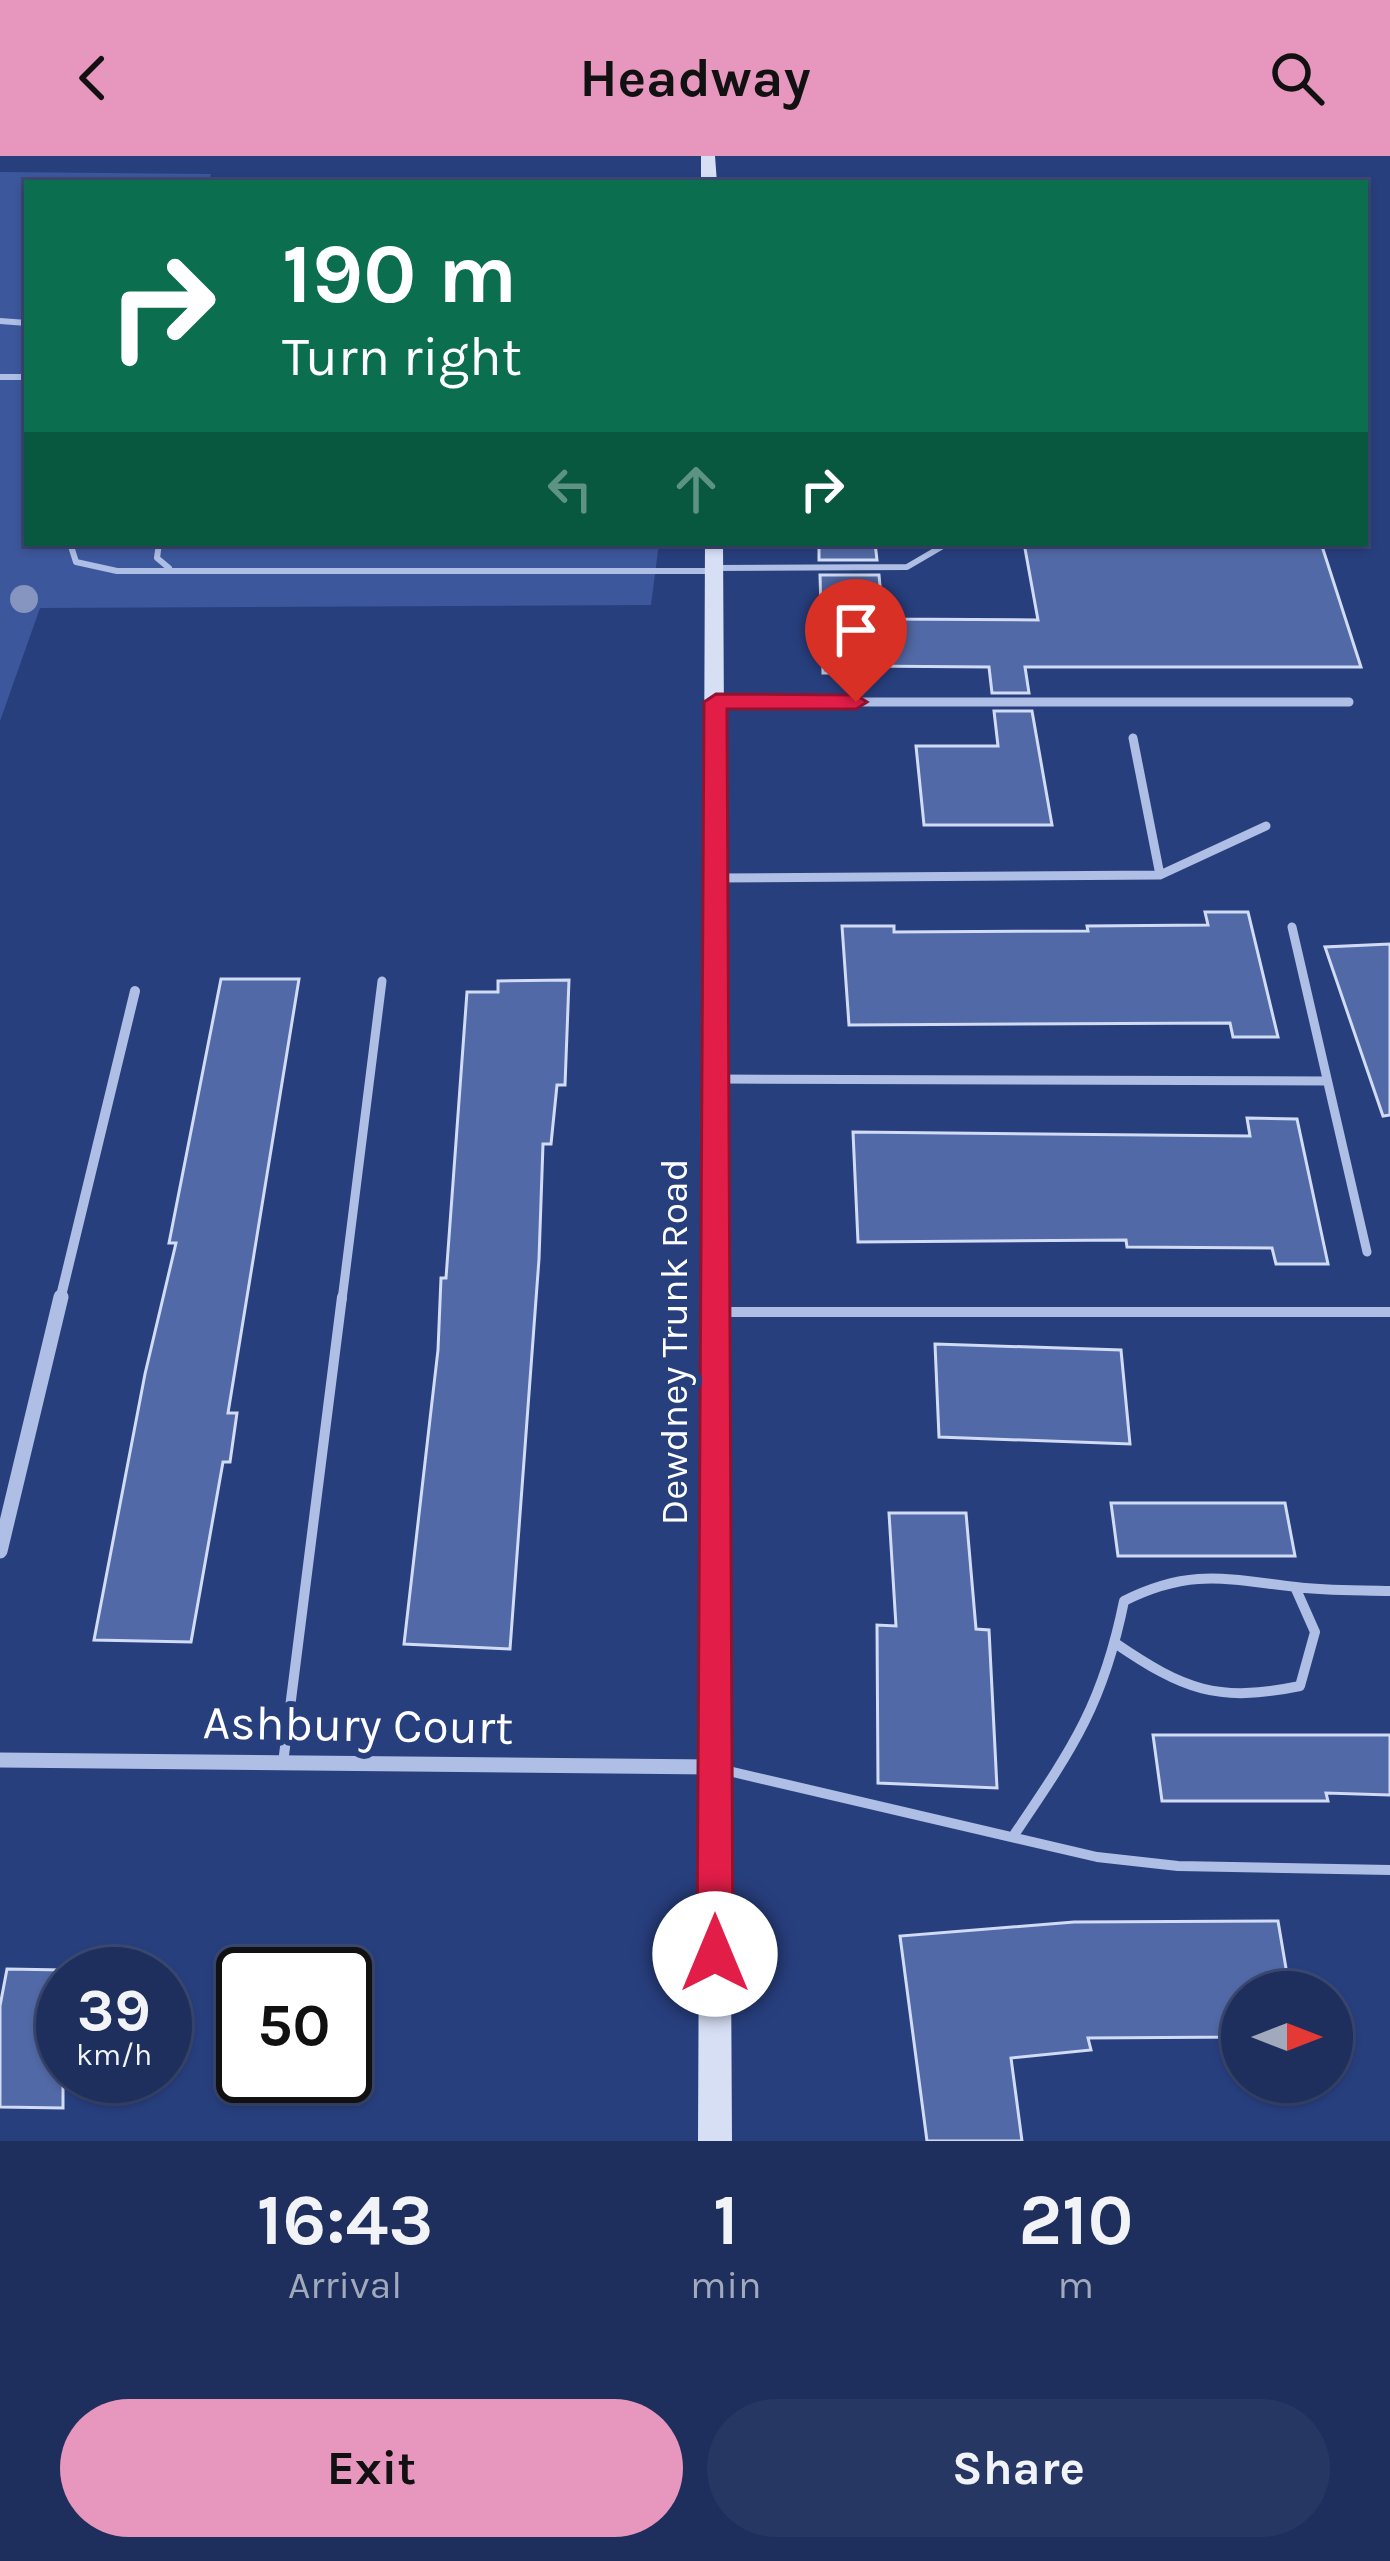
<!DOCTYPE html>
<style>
:root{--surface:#1e2f5e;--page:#263764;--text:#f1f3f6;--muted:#a1a9bc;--line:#3c4a73;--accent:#e797bd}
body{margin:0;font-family:Karla,sans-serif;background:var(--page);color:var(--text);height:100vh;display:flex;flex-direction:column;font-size:45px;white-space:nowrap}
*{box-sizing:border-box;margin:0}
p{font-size:39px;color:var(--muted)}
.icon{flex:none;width:66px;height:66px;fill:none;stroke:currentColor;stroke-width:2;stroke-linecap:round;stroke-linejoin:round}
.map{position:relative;height:1985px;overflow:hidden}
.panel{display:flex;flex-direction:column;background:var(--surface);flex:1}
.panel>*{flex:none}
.banner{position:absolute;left:24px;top:24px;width:1344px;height:366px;border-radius:0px;box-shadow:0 3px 9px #0004,0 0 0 3px var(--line);background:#0b6e4f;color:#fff;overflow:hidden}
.needle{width:78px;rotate:90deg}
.buttons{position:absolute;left:1221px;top:1815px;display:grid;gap:24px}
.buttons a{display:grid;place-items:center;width:132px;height:132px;border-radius:50%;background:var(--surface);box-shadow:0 3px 9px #0004,0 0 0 3px var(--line);font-size:60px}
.speed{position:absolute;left:36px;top:1791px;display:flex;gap:24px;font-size:60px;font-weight:700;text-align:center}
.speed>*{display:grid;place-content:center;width:156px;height:156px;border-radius:50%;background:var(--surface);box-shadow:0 3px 9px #0004,0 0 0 3px var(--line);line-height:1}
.speed small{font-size:30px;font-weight:400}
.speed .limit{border:6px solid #111;border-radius:18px;background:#fff;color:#111}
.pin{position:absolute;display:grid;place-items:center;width:102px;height:102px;color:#fff;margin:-123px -51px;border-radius:50% 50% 50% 0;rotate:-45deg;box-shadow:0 0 12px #0007}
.pin .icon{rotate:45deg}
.me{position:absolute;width:132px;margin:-66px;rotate:0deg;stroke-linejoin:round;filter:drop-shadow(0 0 9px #0008)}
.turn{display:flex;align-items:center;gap:42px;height:252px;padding:0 60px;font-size:54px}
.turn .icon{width:156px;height:156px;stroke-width:2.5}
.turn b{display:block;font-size:84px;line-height:102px}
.lanes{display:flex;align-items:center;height:114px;padding:0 60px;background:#0003;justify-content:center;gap:60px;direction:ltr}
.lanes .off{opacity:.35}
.eta{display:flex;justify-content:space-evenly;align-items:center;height:204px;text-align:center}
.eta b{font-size:72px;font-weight:700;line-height:84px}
.cta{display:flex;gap:24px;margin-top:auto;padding:24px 60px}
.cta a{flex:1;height:138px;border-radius:72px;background:var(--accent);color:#111;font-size:48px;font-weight:700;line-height:138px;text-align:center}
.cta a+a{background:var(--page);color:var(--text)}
header{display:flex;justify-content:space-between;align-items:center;height:156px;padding:0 60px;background:var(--accent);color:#111;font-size:54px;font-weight:700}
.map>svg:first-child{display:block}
.green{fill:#3c579b}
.building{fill:#5169a6;stroke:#d1dbf4;stroke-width:3}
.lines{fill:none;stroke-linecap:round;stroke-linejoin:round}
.service-far2{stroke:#aebee4;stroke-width:6}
.service-far1{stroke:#aebee4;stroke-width:9}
.service{stroke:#aebee4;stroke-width:10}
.minor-far1{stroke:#aebee4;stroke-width:10}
.minor{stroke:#aebee4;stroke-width:15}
.secondary{fill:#d7dff5;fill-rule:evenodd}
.tree{fill:#8595bf}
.route{fill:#e11d48;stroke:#92132f;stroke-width:3}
.labels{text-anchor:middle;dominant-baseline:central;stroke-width:12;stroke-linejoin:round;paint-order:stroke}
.street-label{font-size:39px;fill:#fff;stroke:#283f7e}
.near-street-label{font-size:48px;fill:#fff;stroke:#283f7e}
</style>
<header><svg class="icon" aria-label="back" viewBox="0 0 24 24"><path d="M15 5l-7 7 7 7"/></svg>Headway<svg class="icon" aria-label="search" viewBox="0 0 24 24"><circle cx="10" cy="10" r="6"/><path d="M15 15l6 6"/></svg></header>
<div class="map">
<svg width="1390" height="1985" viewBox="0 0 1390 1985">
<rect width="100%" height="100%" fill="#283f7e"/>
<path class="green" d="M0,16L211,18L208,27H27V387H659L651,449L40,452L0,565Z"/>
<path class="building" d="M819,387H875L877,404H819Z
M1024,387H1321L1361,511H1025L1029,537H992L989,511L862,510L861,517H823L820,419H879L883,463L1038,464Z
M994,555H1032L1052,669H924L916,590H998Z
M1205,756H1248L1278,881H1233L1230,867L849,869L842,770H894V776L1088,775L1087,770L1208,769Z
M1390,788V959L1383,960L1325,791Z
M221,823H299L228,1257H237L230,1306H223L191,1486L94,1484L145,1218L176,1087H169Z
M569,824L565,929H557L551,988H543L539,1103L510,1493L404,1488L438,1194L441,1122H446L467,836H498V825Z
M1247,962L1297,963L1328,1108H1276L1272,1092L1127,1091L1126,1084L858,1086L853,976L1250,980Z
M935,1188L1121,1194L1130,1288L939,1281Z
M1111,1347H1285L1295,1400H1118Z
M889,1357H966L976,1473L989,1474L997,1632L878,1627L877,1469L896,1470Z
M1153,1579H1390V1639L1326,1637L1328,1645H1162Z
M1278,1765L1290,1836H1242V1881L1088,1882L1091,1894L1011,1902L1022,1985H927L900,1780L1074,1766Z
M7,1813L63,1814V1952L0,1951V1850Z"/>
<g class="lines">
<path class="service-far2" d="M0,165L27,167
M0,221H27
M70,387L76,406L117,415H714
M159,387L157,402L169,412
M714,412L907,411L948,387"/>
<path class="service-far1" d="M716,546H1349
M1133,582L1160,719
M717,722L1160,719L1266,670
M1292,771L1367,1096
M717,923L1327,925
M342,1144L382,825"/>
<path class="service" d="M716,1156H1390
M1115,1487C1184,1534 1217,1547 1300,1530L1315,1476L1295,1431
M283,1607L342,1141
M720,1613L1097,1701L1178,1710L1390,1714
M1014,1679C1072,1593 1103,1549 1124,1445C1190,1412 1226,1423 1296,1431C1327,1435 1359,1434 1390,1435"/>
<path class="minor-far1" d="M60,1144L135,835"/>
<path class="minor" d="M0,1395L61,1141
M0,1604L713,1611"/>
<path class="secondary" d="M701,0H715L717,27H701Z
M705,387H723L732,1985H698Z"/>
</g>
<circle class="tree" cx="24" cy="443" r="14"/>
<path class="route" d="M716,538L856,539L867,546L856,553H727L733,1798L728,1811L715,1816L702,1811L697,1798L704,546Z"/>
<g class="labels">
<g class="street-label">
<text transform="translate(674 1186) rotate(-90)">Dewdney Trunk Road</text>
</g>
<g class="near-street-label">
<text transform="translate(358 1569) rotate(1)">Ashbury Court</text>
</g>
</g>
</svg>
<div class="buttons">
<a><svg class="needle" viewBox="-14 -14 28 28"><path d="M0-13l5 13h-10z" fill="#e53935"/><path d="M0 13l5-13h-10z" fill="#a1a9bc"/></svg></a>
</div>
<div class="speed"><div>39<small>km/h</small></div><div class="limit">50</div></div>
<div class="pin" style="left:856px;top:546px;background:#d93025"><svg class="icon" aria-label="arrive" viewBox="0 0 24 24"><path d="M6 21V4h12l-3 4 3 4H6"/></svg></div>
<svg class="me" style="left:715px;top:1798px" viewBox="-20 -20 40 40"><circle r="19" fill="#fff"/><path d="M0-13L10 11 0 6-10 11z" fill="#e11d48"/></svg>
<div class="banner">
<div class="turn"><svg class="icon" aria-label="right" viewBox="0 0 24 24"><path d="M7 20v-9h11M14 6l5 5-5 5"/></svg><div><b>190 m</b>Turn right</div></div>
<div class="lanes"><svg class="icon off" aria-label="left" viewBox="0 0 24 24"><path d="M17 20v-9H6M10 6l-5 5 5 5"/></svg><svg class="icon off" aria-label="ahead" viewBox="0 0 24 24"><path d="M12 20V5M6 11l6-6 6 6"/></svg><svg class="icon" aria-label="right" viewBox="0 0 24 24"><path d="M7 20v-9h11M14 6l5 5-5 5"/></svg></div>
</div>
</div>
<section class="panel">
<div class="eta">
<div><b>16:43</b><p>Arrival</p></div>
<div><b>1</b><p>min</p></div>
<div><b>210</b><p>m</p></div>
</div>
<div class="cta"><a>Exit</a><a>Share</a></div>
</section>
